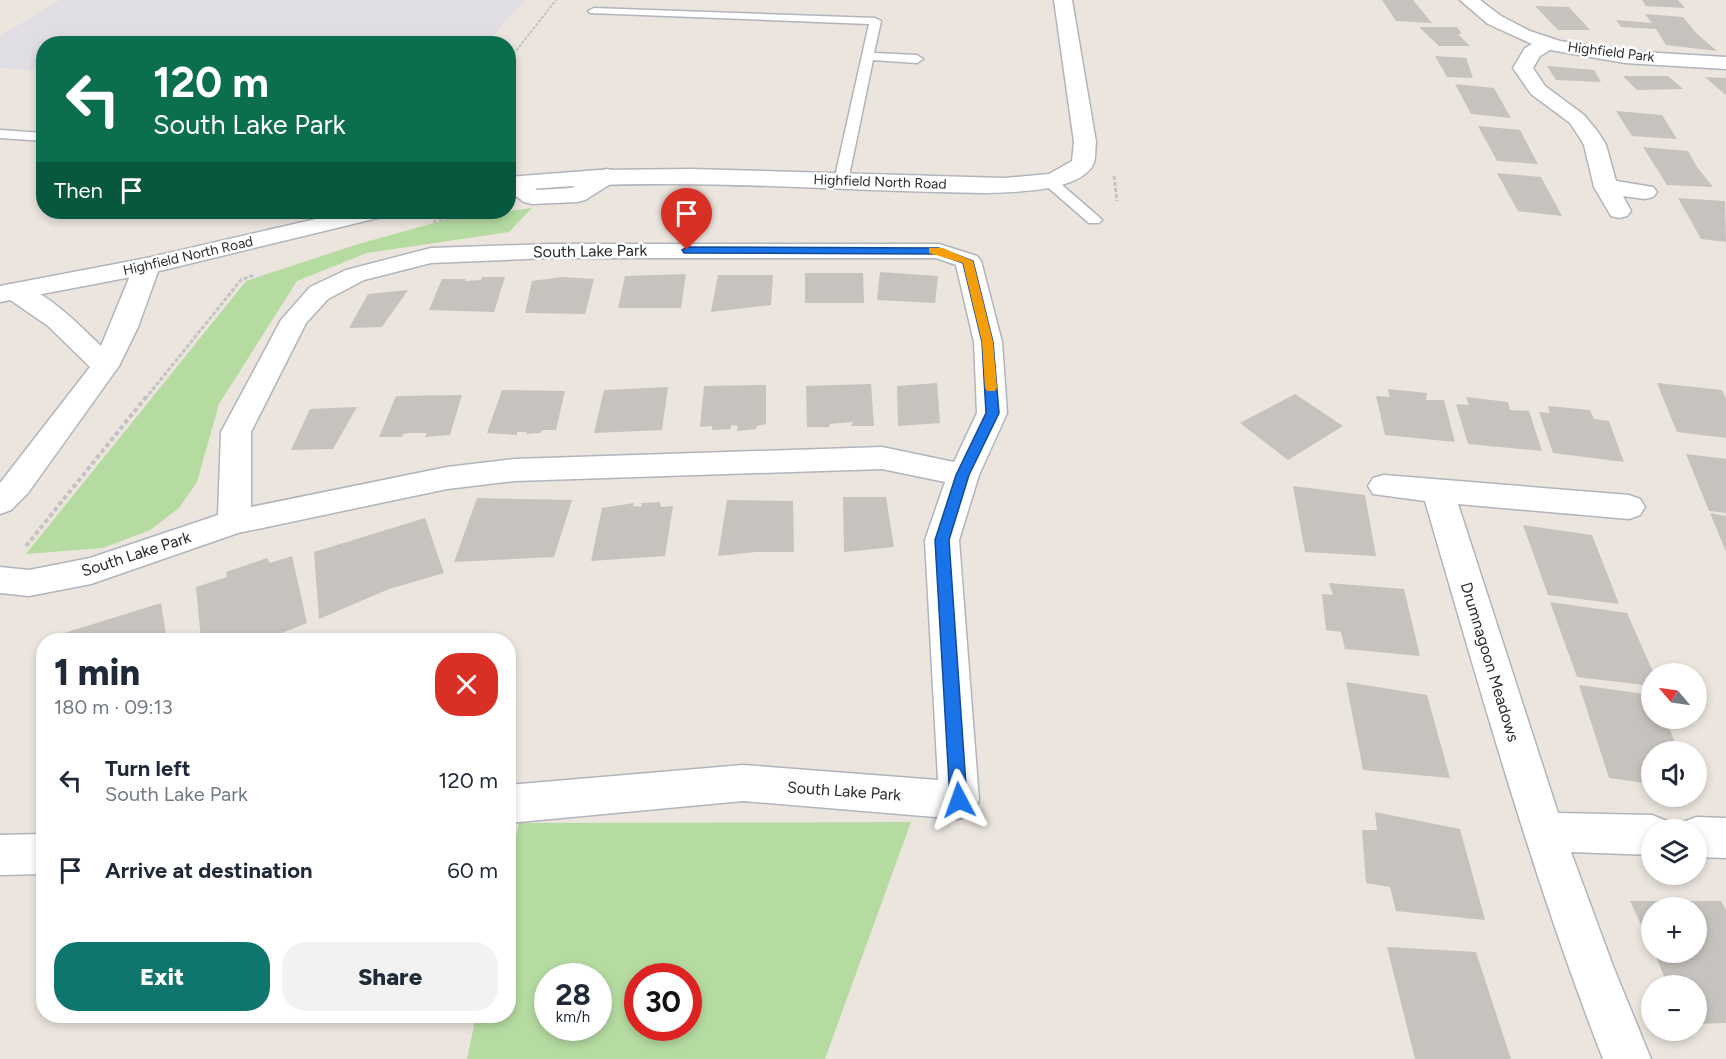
<!DOCTYPE html>
<meta charset="utf-8">
<style>
:root{--surface:#fff;--page:#f2f2f3;--text:#1f2937;--muted:#747a83;--accent:#0f766e}
body{margin:0;font-family:Figtree,sans-serif;background:var(--page);color:var(--text);height:100vh;display:flex;flex-direction:column;font-size:22px;white-space:nowrap}
*{box-sizing:border-box;margin:0}
p{font-size:20px;color:var(--muted)}
.icon{flex:none;width:33px;height:33px;fill:none;stroke:currentColor;stroke-width:2;stroke-linecap:round;stroke-linejoin:round}
.map{position:relative;flex:1;overflow:hidden}
.sheet{position:absolute;left:36px;top:633px;width:480px;height:390px;display:flex;flex-direction:column;background:var(--surface);border-radius:24px;box-shadow:0 3px 9px #0003}
.sheet>*{flex:none}
.guide{position:absolute;left:36px;top:36px;width:480px;height:183px;border-radius:24px;box-shadow:0 3px 9px #0003;background:#0b6e4f;color:#fff;overflow:hidden}
.needle{width:39px;rotate:299deg}
.controls{position:absolute;left:1641px;top:663px;display:grid;gap:12px}
.controls a{display:grid;place-items:center;width:66px;height:66px;border-radius:50%;background:var(--surface);box-shadow:0 3px 9px #0003;font-size:30px}
.speed{position:absolute;left:534px;top:963px;display:flex;gap:12px;font-size:30px;font-weight:700;text-align:center}
.speed>*{display:grid;place-content:center;width:78px;height:78px;border-radius:50%;background:var(--surface);box-shadow:0 3px 9px #0003;line-height:1}
.speed small{font-size:15px;font-weight:400}
.speed .limit{border:9px solid #d22;background:#fff;color:#111}
.pin{position:absolute;display:grid;place-items:center;width:51px;height:51px;color:#fff;margin:-62px -26px;border-radius:50% 50% 50% 0;rotate:-45deg;box-shadow:0 0 6px #0007}
.pin .icon{rotate:45deg}
.me{position:absolute;width:66px;margin:-33px;rotate:356deg;stroke-linejoin:round;filter:drop-shadow(0 0 4px #0008)}
.turn{display:flex;align-items:center;gap:21px;height:126px;padding:0 18px;font-size:27px}
.turn .icon{width:78px;height:78px;stroke-width:2.5}
.turn b{display:block;font-size:42px;line-height:51px}
.then{display:flex;align-items:center;height:57px;padding:0 18px;background:#0003;gap:12px;font-size:22px}
.round{display:grid;place-items:center;flex:none;width:63px;height:63px;border-radius:24px;background:var(--page)}
.overview{display:flex;align-items:center;justify-content:space-between;height:102px;padding:0 18px}
h1{font-size:36px;font-weight:800;line-height:45px}
.primary-button{display:flex;gap:12px;margin-top:auto;padding:12px 18px}
.primary-button a{flex:1;height:69px;border-radius:24px;background:var(--accent);color:#fff;font-size:24px;font-weight:800;line-height:69px;text-align:center}
.primary-button a+a{background:var(--page);color:var(--text)}
ul{padding:0;list-style:none}
li{display:flex;align-items:center;gap:18px;height:90px;padding:0 18px}
li div{flex:1}
li b{display:block;font-size:22px}
li em{font-style:normal}
.map>svg:first-child{display:block}
.industrial{fill:#e0dee4}
.green{fill:#b5dba1;fill-rule:evenodd}
.building{fill:#c6c2bd}
.lines{fill:none;stroke-linecap:round;stroke-linejoin:round}
.service-casing{stroke:#b2b4bc;stroke-width:3}
.minor-casing{stroke:#b2b4bc;stroke-width:3}
.tertiary-casing{stroke:#b2b4bc;stroke-width:3}
.path-far2{stroke:#c3c3c3;stroke-width:2;stroke-dasharray:3 1.5;stroke-linecap:butt}
.path-far1{stroke:#c3c3c3;stroke-width:3;stroke-dasharray:4 2;stroke-linecap:butt}
.path{stroke:#c3c3c3;stroke-width:4;stroke-dasharray:4.5 3;stroke-linecap:butt}
.service{fill:#fff;fill-rule:evenodd}
.minor{fill:#fff;fill-rule:evenodd}
.tertiary{fill:#fff;fill-rule:evenodd}
.route{fill:#1a73e8;stroke:#114b97;stroke-width:1.5}
.slow{fill:#f59e0b}
.labels{text-anchor:middle;dominant-baseline:central;stroke-width:5;stroke-linejoin:round;paint-order:stroke}
.far-street-label{font-size:14px;fill:#2a2a2a;stroke:#fff}
.street-label{font-size:16px;fill:#2a2a2a;stroke:#fff}
</style>
<div class="map">
<svg width="1726" height="1059" viewBox="0 0 1726 1059">
<rect width="100%" height="100%" fill="#ebe5de"/>
<path class="industrial" d="M60,0H525L486,43L44,44L43,71L0,68V36Z"/>
<path class="green" d="M532,208L509,232L367,253L297,281L219,404L197,482L179,508L150,530L103,548L26,554L246,281L355,245L445,220Z
M911,822L825,1059H467L476,1016H508V869L519,823ZM548,976H598V1028H548ZM638,976H688V1028H638Z"/>
<path class="building" d="M1382,0H1413L1432,23L1396,21Z
M1642,0H1678L1685,8L1646,6Z
M1535,6L1569,7L1590,30H1558Z
M1645,14L1683,17L1696,33L1717,51L1666,45L1656,29L1621,27L1616,20L1652,23Z
M1419,27H1457L1462,34H1458L1470,46H1439Z
M1435,56L1466,58L1473,78L1447,77Z
M1547,66L1594,70L1601,82L1556,80Z
M1623,76H1668L1683,89L1637,90Z
M1705,77L1726,78V95L1721,91Z
M1455,84L1494,88L1511,118L1471,114Z
M1616,111L1662,115L1677,139L1632,136Z
M1478,126L1520,130L1538,164L1497,161Z
M1643,147L1688,151L1697,167L1713,187L1667,185Z
M1497,173L1541,177L1562,216L1518,211Z
M1678,198L1725,201L1726,242L1701,239Z
M880,272L938,276L935,303L877,300Z
M805,273H863L864,303H805Z
M686,274L681,308H618L625,276Z
M718,275H773L771,305L711,312Z
M482,277H505L494,312L429,310L442,279H466L465,281L481,280Z
M562,277L594,279L585,314L525,313L532,281Z
M408,290L382,327L349,328L368,294Z
M937,383L940,423L898,426L897,386Z
M1657,383L1722,390L1726,399V438L1677,432Z
M871,384L874,426H851L853,422L830,424L829,427H807L806,386Z
M766,385V424L757,426L756,429L737,431L738,426L731,425V429L712,430V426L700,427L704,386Z
M668,387L662,430L594,433L604,390Z
M1388,389L1427,393L1426,400H1444L1455,442L1385,435L1376,396L1390,397Z
M502,390L565,391L556,430H543L540,433L526,434L527,432H517V435L487,433Z
M1295,394L1343,426L1288,460L1240,423Z
M462,395L450,435L425,437L427,433H412L403,434L402,437H379L396,396Z
M1466,397L1508,402L1510,410L1529,411L1542,451L1468,444L1456,404L1469,405Z
M1548,406L1590,410L1594,419L1609,421L1624,462L1553,453L1539,412L1550,413Z
M357,407L333,449L291,450L310,409Z
M1686,454L1726,459V513L1709,511Z
M1293,486L1365,495L1376,556L1305,552Z
M843,497H886L894,547L844,552Z
M477,498L572,500L554,557L454,562Z
M727,500L793,501L794,552H756L718,556Z
M660,502L661,507L673,506L665,556L591,561L602,508L634,503L633,506L642,507L641,503Z
M1710,513L1726,516V552Z
M425,518L444,573L389,589L319,619L314,552Z
M1523,525L1592,535L1619,604L1548,595Z
M292,556L307,623L264,640H201L196,587L227,577L226,572L267,558L270,563Z
M1329,583L1404,589L1420,656L1345,649L1341,632L1326,630L1322,594L1333,595Z
M1550,602L1627,613L1654,674H1652V686L1577,677Z
M161,603L167,640H48V638Z
M1346,682L1427,695L1450,778L1363,770Z
M1579,685L1652,695V718H1665L1679,752H1652V784L1609,778Z
M1375,812L1460,829L1485,920L1396,911L1390,887L1366,883L1362,830H1377Z
M1630,901H1721L1726,910V1023L1696,1024V986H1668L1654,952H1696V908H1652V948Z
M1387,947L1476,952L1511,1059H1415Z"/>
<g class="lines">
<g class="service-casing">
<path id="service" d="M594,8L875,18L881,21L874,53L917,55L923,59L917,63L873,60L848,181L841,185L834,181L869,24L590,13L588,11Z
M0,130L44,133V141L0,138Z
M1049,177L1054,178L1099,217L1102,220L1099,223H1089L1044,184L1042,181L1044,178Z"/>
</g>
<g class="minor-casing">
<path id="minor" d="M1460,0H1480L1501,16L1530,31L1560,41L1625,51L1726,57V69L1625,63L1550,50L1540,56L1533,68L1545,86L1584,115L1598,132L1606,145L1616,181L1653,187L1657,192L1653,197L1645,199L1623,196L1631,211L1627,216L1619,218L1611,216L1594,187L1584,145L1580,138L1570,123L1531,94L1513,68L1525,48L1532,44L1488,24Z
M607,169L615,171L618,176L615,181L585,200L577,202L532,204L524,202L508,190V177C521,174 528,183 537,190L572,188L599,171Z
M550,244H939L977,256L981,261L1002,342L1007,413L979,475L959,540L979,800L973,813L959,819L743,801L508,823V785L743,765L938,780L925,540L945,482L882,469L515,481L447,489L238,533L91,584L29,596L0,593V567L29,570L90,558L218,515L221,432L281,320L310,287L346,270L431,248ZM550,258H936L956,265L974,342L977,413L954,462L882,447L515,459L447,467L251,507V432L306,323L328,299L364,280L431,263Z
M147,258L156,261L160,266L138,327L119,366L28,493L11,510L0,514V483L90,367L48,326L6,297L2,291L6,285C35,278 81,327 101,346L134,266L138,261Z
M1384,475L1629,495L1640,499L1645,507L1640,515L1629,519L1458,504L1558,813L1652,815L1667,821L1671,830H1652V855L1571,852L1613,966L1651,1059H1603C1532,877 1480,689 1425,501L1373,494L1368,486L1373,478Z
M1696,817L1726,818V858L1696,857V830H1678L1681,823Z
M44,834V874L0,875V835Z"/>
</g>
<g class="tertiary-casing">
<path id="tertiary" d="M1054,0H1072L1096,142C1095,149 1096,159 1093,165C1077,193 1010,192 982,193C823,191 667,175 508,191V177L599,170L691,169L1004,178L1049,174L1072,161L1074,142Z
M346,212H386L382,217L147,274L0,302V286L147,258Z"/>
</g>
<path class="path-far2" d="M508,61L556,0"/>
<path class="path-far1" d="M1114,176L1117,201
M433,222L483,212
M145,399L241,280L254,275"/>
<path class="path" d="M26,546L146,397"/>
<use href="#service" class="service"/>
<use href="#minor" class="minor"/>
<use href="#tertiary" class="tertiary"/>
</g>
<path class="route" d="M687,247L939,248L973,261L993,342L999,413L969,475L949,540L967,800L965,806L959,808L953,806L950,800L935,540L956,475L986,413L982,342L963,263L938,254L684,253L682,250Z"/>
<path class="slow" d="M929,248H943L973,261L993,342L997,388L995,391H987L985,388L982,342L963,263L929,253Z"/>
<g class="labels">
<g class="far-street-label">
<text transform="translate(1611 52) rotate(7)">Highfield Park</text>
<text transform="translate(880 182) rotate(2)">Highfield North Road</text>
<text transform="translate(188 256) rotate(-13)">Highfield North Road</text>
</g>
<g class="street-label">
<text transform="translate(590 251) rotate(-1)">South Lake Park</text>
<text transform="translate(136 554) rotate(-18)">South Lake Park</text>
<text transform="translate(1490 662) rotate(73)">Drumnagoon Meadows</text>
<text transform="translate(844 791) rotate(4)">South Lake Park</text>
</g>
</g>
</svg>
<div class="controls">
<a><svg class="needle" viewBox="-14 -14 28 28"><path d="M0-13l5 13h-10z" fill="#e53935"/><path d="M0 13l5-13h-10z" fill="#747a83"/></svg></a>
<a><svg class="icon" aria-label="sound" viewBox="0 0 24 24"><path d="M4 9h4l5-4v14l-5-4H4zM17 9q2 3 0 6"/></svg></a>
<a><svg class="icon" aria-label="layers" viewBox="0 0 24 24"><path d="M12 4l9 5-9 5-9-5zM3 14l9 5 9-5"/></svg></a>
<a>+</a>
<a>−</a>
</div>
<div class="speed"><div>28<small>km/h</small></div><div class="limit">30</div></div>
<div class="pin" style="left:687px;top:250px;background:#d93025"><svg class="icon" aria-label="arrive" viewBox="0 0 24 24"><path d="M6 21V4h12l-3 4 3 4H6"/></svg></div>
<svg class="me" style="left:959px;top:800px" viewBox="-20 -20 40 40"><path d="M0-17L14 15 0 8-14 15z" fill="#1a73e8" stroke="#fff" stroke-width="4"/></svg>
<div class="guide">
<div class="turn"><svg class="icon" aria-label="left" viewBox="0 0 24 24"><path d="M17 20v-9H6M10 6l-5 5 5 5"/></svg><div><b>120 m</b>South Lake Park</div></div>
<div class="then">Then<svg class="icon" aria-label="arrive" viewBox="0 0 24 24"><path d="M6 21V4h12l-3 4 3 4H6"/></svg></div>
</div>
<section class="sheet">
<div class="overview"><div><h1>1 min</h1><p>180 m · 09:13</p></div><a class="round" style="background:#d93025;color:#fff"><svg class="icon" aria-label="close" viewBox="0 0 24 24"><path d="M6 6l12 12M18 6L6 18"/></svg></a></div>
<ul>
<li><svg class="icon" aria-label="left" viewBox="0 0 24 24"><path d="M17 20v-9H6M10 6l-5 5 5 5"/></svg><div><b>Turn left</b><p>South Lake Park</p></div><em>120 m</em></li>
<li><svg class="icon" aria-label="arrive" viewBox="0 0 24 24"><path d="M6 21V4h12l-3 4 3 4H6"/></svg><div><b>Arrive at destination</b></div><em>60 m</em></li>
</ul>
<div class="primary-button"><a>Exit</a><a>Share</a></div>
</section>
</div>
